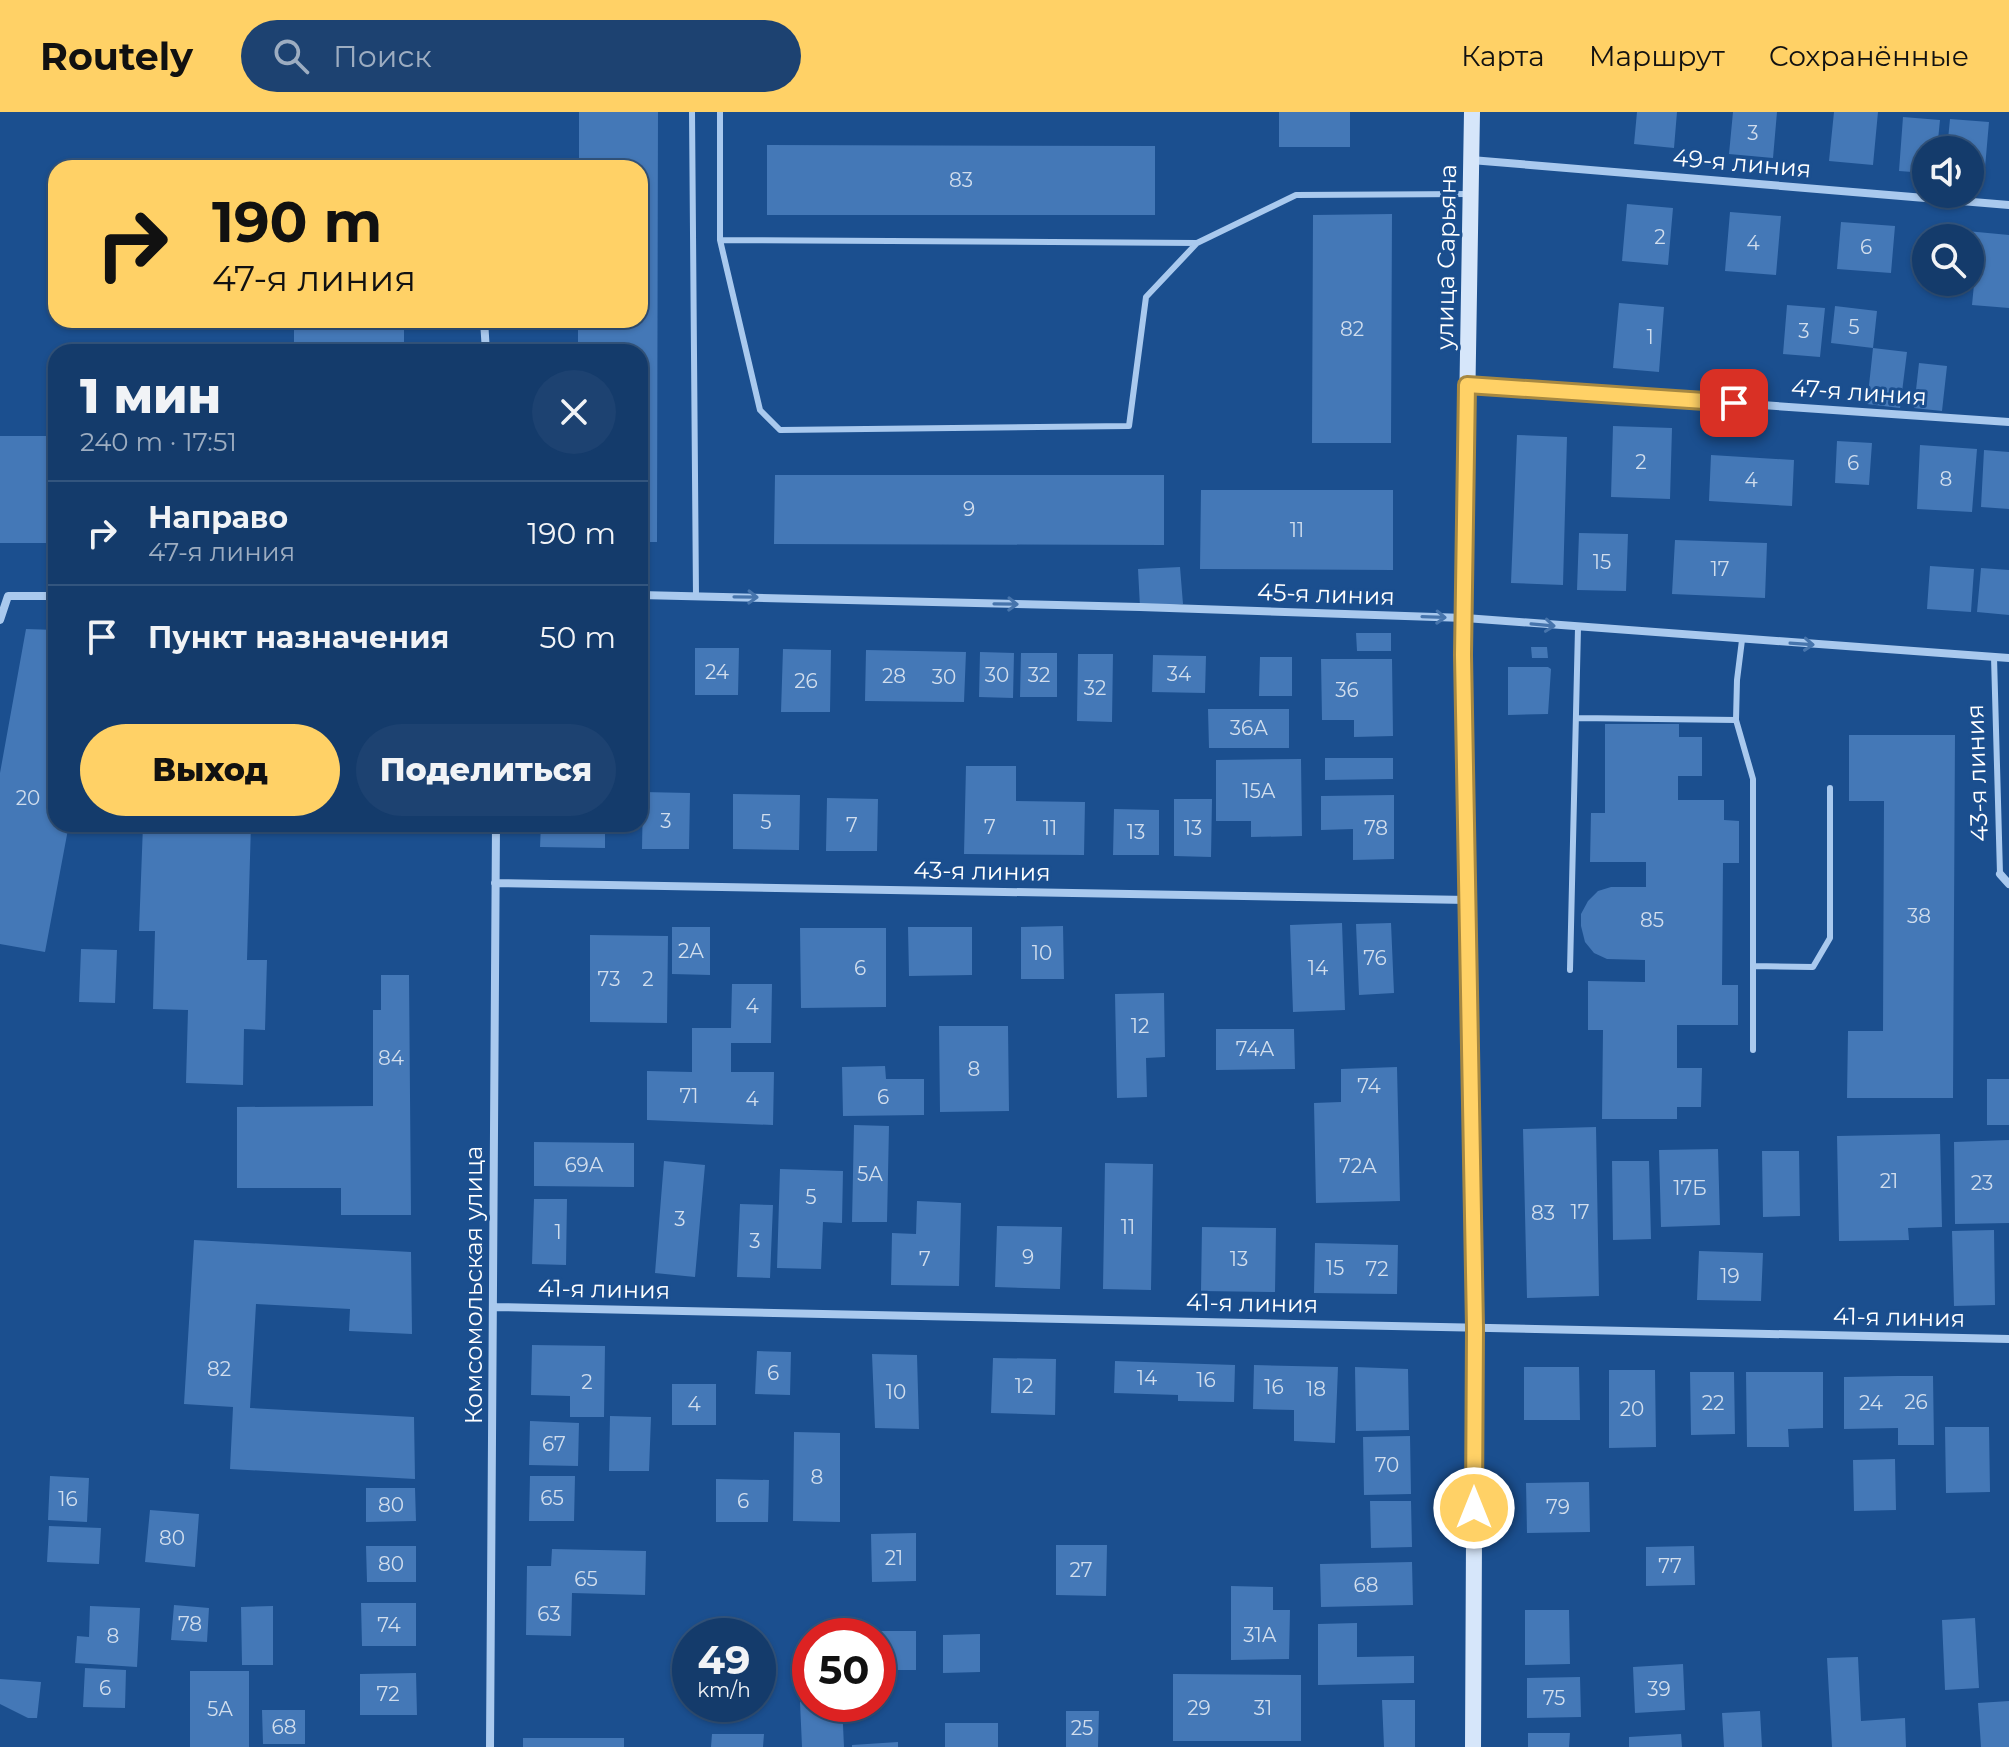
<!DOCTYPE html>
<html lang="ru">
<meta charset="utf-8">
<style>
:root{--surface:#143b6b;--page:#1d4271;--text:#f1f3f6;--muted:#9dadc1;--line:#33557e;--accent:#ffd166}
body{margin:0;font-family:Montserrat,sans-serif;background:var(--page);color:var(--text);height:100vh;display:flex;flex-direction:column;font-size:30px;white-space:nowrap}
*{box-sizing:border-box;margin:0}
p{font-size:26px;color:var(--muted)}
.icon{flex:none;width:44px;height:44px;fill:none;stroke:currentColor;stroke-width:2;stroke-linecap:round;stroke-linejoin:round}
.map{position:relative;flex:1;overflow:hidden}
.drawer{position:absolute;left:48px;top:232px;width:600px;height:488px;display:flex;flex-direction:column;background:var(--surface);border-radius:24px;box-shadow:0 2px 6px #0004,0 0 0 2px var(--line)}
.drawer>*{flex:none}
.banner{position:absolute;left:48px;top:48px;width:600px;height:168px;border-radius:24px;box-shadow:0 2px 6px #0004,0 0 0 2px var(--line);background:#ffd166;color:#111;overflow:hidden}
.controls{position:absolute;left:1912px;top:24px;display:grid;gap:16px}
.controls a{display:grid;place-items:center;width:72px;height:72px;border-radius:50%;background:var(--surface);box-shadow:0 2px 6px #0004,0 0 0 2px var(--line);font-size:40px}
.speed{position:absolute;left:672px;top:1506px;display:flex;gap:16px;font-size:40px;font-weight:700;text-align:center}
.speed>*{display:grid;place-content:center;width:104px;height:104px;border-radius:50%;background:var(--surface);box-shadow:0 2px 6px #0004,0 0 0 2px var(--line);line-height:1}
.speed small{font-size:20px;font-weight:400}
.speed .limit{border:12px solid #d22;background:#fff;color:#111}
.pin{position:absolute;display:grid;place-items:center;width:68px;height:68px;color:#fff;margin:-34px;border-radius:16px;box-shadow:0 4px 12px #0006}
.me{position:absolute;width:88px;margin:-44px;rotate:0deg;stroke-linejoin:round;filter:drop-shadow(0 0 6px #0008)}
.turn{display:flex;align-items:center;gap:28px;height:168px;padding:0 32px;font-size:36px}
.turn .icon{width:104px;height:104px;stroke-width:2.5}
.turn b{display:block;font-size:56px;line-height:68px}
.round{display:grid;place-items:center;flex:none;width:84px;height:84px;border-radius:42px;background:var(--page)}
.headline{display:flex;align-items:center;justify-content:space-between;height:136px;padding:0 32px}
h1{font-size:48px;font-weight:800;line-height:60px}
.action{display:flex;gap:16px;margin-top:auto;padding:16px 32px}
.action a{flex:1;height:92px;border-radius:48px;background:var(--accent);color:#111;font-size:32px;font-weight:800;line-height:92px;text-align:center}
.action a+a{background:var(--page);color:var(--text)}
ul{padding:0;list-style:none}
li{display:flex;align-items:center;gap:24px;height:104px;padding:0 32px;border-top:2px solid var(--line)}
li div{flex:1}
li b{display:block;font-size:30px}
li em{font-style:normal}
header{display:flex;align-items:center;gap:48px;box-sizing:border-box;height:112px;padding:0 40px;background:var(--accent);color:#111}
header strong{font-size:38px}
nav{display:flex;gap:44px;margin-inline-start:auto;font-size:28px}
.search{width:560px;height:72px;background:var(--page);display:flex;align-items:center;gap:20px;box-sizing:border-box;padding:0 28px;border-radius:44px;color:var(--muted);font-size:30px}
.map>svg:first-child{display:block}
.building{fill:#4478b7}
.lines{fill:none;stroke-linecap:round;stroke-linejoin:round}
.service{stroke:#a9c9ee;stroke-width:6}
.minor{stroke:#a9c9ee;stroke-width:8}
.secondary{stroke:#d6e6fa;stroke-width:16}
.oneway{stroke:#4674ac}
.route-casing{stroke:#a68842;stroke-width:20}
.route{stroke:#ffd166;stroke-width:14}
.labels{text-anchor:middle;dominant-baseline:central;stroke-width:6;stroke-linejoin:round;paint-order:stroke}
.number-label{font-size:20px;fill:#d0dded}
.street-label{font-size:24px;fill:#fff;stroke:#1b4f8f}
</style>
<header>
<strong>Routely</strong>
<div class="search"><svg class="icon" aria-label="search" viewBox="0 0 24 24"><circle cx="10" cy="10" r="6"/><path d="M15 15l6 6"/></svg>Поиск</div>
<nav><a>Карта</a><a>Маршрут</a><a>Сохранённые</a></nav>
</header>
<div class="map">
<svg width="2009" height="1635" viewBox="0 0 2009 1635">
<rect width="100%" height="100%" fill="#1b4f8f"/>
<path class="building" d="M579,0H658L657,430H640V240H578V208H640V56H579Z
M1279,0H1350V35H1279Z
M1637,0H1677L1674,36L1634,32Z
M1733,0H1777L1773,46L1729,42Z
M1834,0H1878L1873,53L1829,49Z
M1903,5L1940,8L1937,38H1926V61L1899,59Z
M1950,7L1989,10L1984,67L1970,66V38H1947Z
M767,33L1155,34V103H767Z
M1627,92L1673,96L1668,153L1622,149Z
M1730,100L1781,104L1776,163L1725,159Z
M1392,102L1391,331H1312L1313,103Z
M1841,110L1895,114L1891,161L1837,157Z
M1956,118L2009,123V196L1972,193L1975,162L1970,161V126H1956Z
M1619,191L1664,195L1659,260L1613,256Z
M1787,193L1825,196L1820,245L1783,242Z
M1835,194L1877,199L1873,236L1831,231Z
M294,208H404V240H294Z
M1873,236L1907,240L1900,296L1867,292Z
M1919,251L1947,254L1942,299L1914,296Z
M1613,314L1672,316L1670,387L1611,385Z
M1517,323L1567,325L1563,473L1511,471Z
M0,324H56V431H0Z
M1837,329L1872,331L1869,373L1835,371Z
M1920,333L1977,337L1972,400L1917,397Z
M1984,338L2009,340V397L1981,395Z
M1711,343L1794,348L1792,394L1709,389Z
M775,363H1164V433L774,432Z
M1201,378H1393V458L1200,457Z
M1579,421L1628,422L1626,479L1577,478Z
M1675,428L1767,431L1765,486L1672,482Z
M1930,454L1974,457L1971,500L1927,497Z
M1180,455L1183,492L1140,495L1138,457Z
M1981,456L2009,458V503L1977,500Z
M26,517L56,518V712H69L45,840L0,832V661Z
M1356,521H1391V539H1357Z
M1531,535H1547L1548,546H1532Z
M695,536H739L738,583H695Z
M783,537L831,538L830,600H781Z
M866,538L966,540L964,590L865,589Z
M980,540L1014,541L1013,586L979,585Z
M1021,541H1057V585H1020Z
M1078,542H1113L1112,610L1077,609Z
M1153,543L1206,544L1205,581L1152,580Z
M1260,545H1292V584H1259Z
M1321,547H1392L1393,624L1354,625V608H1322Z
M1508,555H1548L1551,557L1548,602L1508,603Z
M1208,597H1289V636H1209Z
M1605,612H1679V625H1702V664H1678V688H1724V708L1739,709V751H1723L1722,873H1738V913H1677V956H1702L1701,995H1677V1007H1602L1603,918H1588V869L1645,870V848L1607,847L1594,841L1585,830L1581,814V802L1588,789L1598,779L1611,775H1646V750H1590L1591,701H1605Z
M1849,623H1955L1953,986H1847L1848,919H1883L1884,689H1849Z
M1325,646H1393V667L1325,668Z
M1301,647L1302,724L1251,725V709H1216V648Z
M966,654H1016V689L1085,690L1084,743L964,742Z
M643,680L690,681L689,737H642Z
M733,682L800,683L799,738L733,737Z
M1394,683V747L1353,748V717L1321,718V684Z
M827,686L878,687L877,739H826Z
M1174,687H1212L1211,745L1174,744Z
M1114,697L1159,698V743H1113Z
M201,712H251L247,848H267L265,918L244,917L243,973L186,971L188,898L153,897L155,819H139L143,713L201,714Z
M541,712H605V736L540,735Z
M1342,811L1345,898L1293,900L1290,813Z
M1391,811L1394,881L1359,883L1356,812Z
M1063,814L1064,867H1021V815Z
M672,815H710V863L672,862Z
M908,815H972V863L909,864Z
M800,816H886V895L801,896Z
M590,823L668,824L667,911L590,910Z
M81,837L117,838L115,891L79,890Z
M381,863H409L411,1103H341V1076H237V995L373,994V898H381Z
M732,872H772L771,931H731V960H774L773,1013L647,1008V959L692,960V916H731Z
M1164,881L1165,945L1146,946L1147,985L1117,986L1115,882Z
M939,914H1008L1009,999L940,1000Z
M1216,917H1294L1295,957L1216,958Z
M885,954L886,967H924V1003L843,1004L842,955Z
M1397,955L1400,1089L1316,1091L1314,991L1341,990V957Z
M1987,967H2009V1013H1987Z
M854,1013L889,1014L887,1110H852Z
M1596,1015L1599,1184L1527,1186L1523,1017Z
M1940,1022L1942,1115L1908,1116L1909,1128L1839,1129L1837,1024Z
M2009,1028V1111L1955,1112L1954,1030Z
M534,1030L634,1031V1075L534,1074Z
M1718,1037L1720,1113L1661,1115L1659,1038Z
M1762,1039H1799L1800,1104L1763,1105Z
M664,1049L705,1053L695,1165L655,1161Z
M1612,1049H1649L1651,1127L1613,1128Z
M1105,1051L1153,1052L1151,1178L1103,1177Z
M780,1057L843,1059L842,1111L823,1110L821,1157L777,1156Z
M534,1087H567L566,1153L532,1152Z
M917,1089L961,1091L959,1174L891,1173L892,1121L916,1122Z
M740,1092L773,1093L770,1166L737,1165Z
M997,1114L1062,1115L1060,1177L995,1175Z
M1202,1115L1276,1116L1275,1180L1201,1179Z
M1994,1118L1995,1193L1954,1194L1952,1119Z
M194,1128L411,1140L412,1222L349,1219L350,1197L256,1192L250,1296L414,1305L415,1367L230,1357L233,1295L184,1292Z
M1315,1131L1398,1133L1397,1182L1314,1181Z
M1699,1139L1763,1141L1761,1189L1697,1188Z
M532,1233L605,1234L604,1305H570V1284L531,1283Z
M757,1239L791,1240L790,1283L755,1282Z
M872,1242L917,1243L919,1317L875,1316Z
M993,1246L1056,1247L1055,1303L991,1301Z
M1115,1249L1235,1253L1234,1290L1178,1289V1283L1114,1281Z
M1254,1253L1338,1255L1335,1331L1294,1329V1298L1253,1297Z
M1355,1255L1408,1257L1409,1318L1356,1319Z
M1524,1255H1579L1580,1308H1524Z
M1609,1258H1655L1656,1335L1609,1336Z
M1690,1260H1734L1735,1322L1691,1323Z
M1746,1260H1823V1316L1788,1317L1789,1335H1747Z
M1897,1264H1933L1934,1333H1898V1316L1844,1317V1265Z
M672,1272H716V1313H672Z
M610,1304L651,1305L649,1359H609Z
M530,1309L579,1311L578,1354L529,1353Z
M1945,1315H1989L1990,1380L1946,1381Z
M794,1320L840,1321V1410L793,1409Z
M1410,1324L1411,1382L1364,1383L1363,1325Z
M1895,1347L1896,1398L1854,1399L1853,1348Z
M50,1364L89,1366L87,1410L48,1408Z
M530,1364H575L574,1409H529Z
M716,1367L769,1368L768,1410H716Z
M1589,1370L1590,1420L1527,1421L1526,1371Z
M366,1376H415L416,1409L366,1410Z
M1370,1389H1411L1412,1435L1371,1436Z
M150,1398L199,1402L195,1455L145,1450Z
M49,1414L101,1416L99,1452L47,1450Z
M916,1421V1469L872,1470L871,1422Z
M1056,1433H1107L1106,1484L1056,1483Z
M366,1434H416V1470H367Z
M1694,1434L1695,1473L1646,1474V1435Z
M552,1437L646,1439L645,1483L572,1481L571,1524L526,1523L527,1454H551Z
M1412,1450L1413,1493L1321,1495L1320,1452Z
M1231,1474L1273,1475V1498H1290L1289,1547L1231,1548Z
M361,1491H416V1534H362Z
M174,1493L209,1496L207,1530L171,1528Z
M90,1494L140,1496L137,1555L75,1551L77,1524L89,1525Z
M273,1494V1553H242L241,1495Z
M1525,1498H1569L1570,1552L1525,1553Z
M1975,1506L1979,1576L1945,1578L1942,1508Z
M1357,1511V1545L1414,1544V1571L1318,1573V1512Z
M876,1519H916V1558H878Z
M980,1522V1560L943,1561V1523Z
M1858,1545L1861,1609L1905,1606L1906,1635H1832L1827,1546Z
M1683,1552L1685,1598L1635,1601L1633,1555Z
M85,1556L126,1558L125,1596L83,1595Z
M190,1559H249V1635H190Z
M416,1561L417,1603H360V1562Z
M1173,1562L1301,1563V1629H1173Z
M1580,1565L1581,1605L1527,1606V1566Z
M0,1567L41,1570L37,1606H28L0,1592Z
M1382,1588H1415V1635H1384Z
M810,1589V1592H842L844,1635H802L800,1590Z
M2009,1589V1635H1981L1978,1591Z
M262,1598H305V1632H263Z
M1066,1599H1099L1098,1635H1066Z
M1760,1599L1762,1635H1724L1722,1601Z
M945,1611H998V1635H945Z
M1528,1621H1570L1569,1635H1528Z
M712,1622H764L763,1635H711Z
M1681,1622L1682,1635H1629V1625Z
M523,1626H624V1635H523Z
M898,1630V1635H852V1633Z"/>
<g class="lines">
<path class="service" d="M692,0L696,484
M720,0V128L760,298L780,318L1129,314L1146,185L1197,131
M720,128L1197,131L1296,83L1470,82
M1742,528L1737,568L1736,608L1753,667V938
M1994,545L2000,762
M1577,606L1736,608
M1753,854L1813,855L1830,826V676
M1570,858L1578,516"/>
<path class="minor" d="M1471,48L2009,93
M484,208L486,240
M1468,273L2009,310
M640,483L1140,495L1465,506L2009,546
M0,508L8,484H56
M2000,762L2009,772
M495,771L1468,788
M493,1195L2009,1227
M490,1635L496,712"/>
<path class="secondary" d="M1472,0L1463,543L1475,1216L1473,1635"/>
</g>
<defs><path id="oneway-shaft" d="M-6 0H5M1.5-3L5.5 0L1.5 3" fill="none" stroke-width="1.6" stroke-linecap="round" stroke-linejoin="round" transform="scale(2)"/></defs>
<g class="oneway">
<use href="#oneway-shaft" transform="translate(746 485) rotate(1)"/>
<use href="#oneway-shaft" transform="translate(1006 492) rotate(1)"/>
<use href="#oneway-shaft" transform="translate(1434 505) rotate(2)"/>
<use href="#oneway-shaft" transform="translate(1543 513) rotate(5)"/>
<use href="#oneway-shaft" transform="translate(1802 532) rotate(4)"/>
</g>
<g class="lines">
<g class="route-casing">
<path id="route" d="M1474,1396L1475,1216L1463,543L1467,273L1734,291"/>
</g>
<use href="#route" class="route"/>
</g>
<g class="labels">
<g class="number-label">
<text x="1753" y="21">3</text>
<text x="961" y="68">83</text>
<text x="1660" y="125">2</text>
<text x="1753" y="131">4</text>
<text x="1866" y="135">6</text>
<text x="1854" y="215">5</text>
<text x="1352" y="217">82</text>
<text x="1804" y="219">3</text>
<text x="1650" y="225">1</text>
<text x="1641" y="350">2</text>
<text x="1853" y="351">6</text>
<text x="1946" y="367">8</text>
<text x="1751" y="368">4</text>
<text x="969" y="397">9</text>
<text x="1297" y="418">11</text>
<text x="1602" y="450">15</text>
<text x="1720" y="457">17</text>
<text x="717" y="560">24</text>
<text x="1179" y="562">34</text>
<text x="997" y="563">30</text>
<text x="1039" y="563">32</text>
<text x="894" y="564">28</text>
<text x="944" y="565">30</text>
<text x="806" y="569">26</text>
<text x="1095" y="576">32</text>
<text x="1347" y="578">36</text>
<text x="1249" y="616">36А</text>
<text x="1259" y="679">15А</text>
<text x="28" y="686">20</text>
<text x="666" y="709">3</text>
<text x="766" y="710">5</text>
<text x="852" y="713">7</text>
<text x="990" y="715">7</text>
<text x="1050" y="716">11</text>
<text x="1193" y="716">13</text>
<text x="1376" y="716">78</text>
<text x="1136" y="720">13</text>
<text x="1919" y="804">38</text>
<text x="1652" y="808">85</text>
<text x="691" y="839">2А</text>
<text x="1042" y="841">10</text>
<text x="1375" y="846">76</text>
<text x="860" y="856">6</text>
<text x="1318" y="856">14</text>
<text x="609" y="867">73</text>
<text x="648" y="867">2</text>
<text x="752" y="894">4</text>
<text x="1140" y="914">12</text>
<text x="1255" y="937">74А</text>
<text x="391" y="946">84</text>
<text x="974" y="957">8</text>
<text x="1369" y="974">74</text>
<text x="689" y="984">71</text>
<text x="883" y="985">6</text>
<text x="752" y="987">4</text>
<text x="584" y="1053">69А</text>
<text x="1358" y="1054">72А</text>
<text x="870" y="1062">5А</text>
<text x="1889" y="1069">21</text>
<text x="1982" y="1071">23</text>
<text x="1690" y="1076">17Б</text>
<text x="811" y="1085">5</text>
<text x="1580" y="1100">17</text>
<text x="1543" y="1101">83</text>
<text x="680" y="1107">3</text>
<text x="1128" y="1115">11</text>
<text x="558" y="1120">1</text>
<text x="755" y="1129">3</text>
<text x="1028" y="1145">9</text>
<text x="925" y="1147">7</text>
<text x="1239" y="1147">13</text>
<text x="1335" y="1156">15</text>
<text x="1377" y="1157">72</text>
<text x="1730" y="1164">19</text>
<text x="219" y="1257">82</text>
<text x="773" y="1261">6</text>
<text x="1147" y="1266">14</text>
<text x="1206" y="1268">16</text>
<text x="587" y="1270">2</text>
<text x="1024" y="1274">12</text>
<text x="1274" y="1275">16</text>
<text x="1316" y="1277">18</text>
<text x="896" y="1280">10</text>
<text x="1916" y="1290">26</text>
<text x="1713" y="1291">22</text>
<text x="1871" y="1291">24</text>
<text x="694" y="1292">4</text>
<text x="1632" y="1297">20</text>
<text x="554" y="1332">67</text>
<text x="1387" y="1353">70</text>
<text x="817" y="1365">8</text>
<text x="552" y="1386">65</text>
<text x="68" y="1387">16</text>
<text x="743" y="1389">6</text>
<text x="391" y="1393">80</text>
<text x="1558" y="1395">79</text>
<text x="172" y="1426">80</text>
<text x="894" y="1446">21</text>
<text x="391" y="1452">80</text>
<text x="1670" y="1454">77</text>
<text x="1081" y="1458">27</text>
<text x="586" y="1467">65</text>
<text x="1366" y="1473">68</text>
<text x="549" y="1502">63</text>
<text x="190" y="1512">78</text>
<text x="389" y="1513">74</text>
<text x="1260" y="1523">31А</text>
<text x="113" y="1524">8</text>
<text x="105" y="1576">6</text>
<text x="1659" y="1577">39</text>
<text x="388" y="1582">72</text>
<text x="1554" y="1586">75</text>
<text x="1199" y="1596">29</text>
<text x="1263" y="1596">31</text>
<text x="220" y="1597">5А</text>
<text x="284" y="1615">68</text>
<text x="1082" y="1616">25</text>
</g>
<g class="street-label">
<text transform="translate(1742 51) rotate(5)">49-я линия</text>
<text transform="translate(1446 145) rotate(-89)">улица Сарьяна</text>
<text transform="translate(1859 280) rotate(4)">47-я линия</text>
<text transform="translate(1326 482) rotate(2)">45-я линия</text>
<text transform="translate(1977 661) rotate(-92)">43-я линия</text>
<text transform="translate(982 759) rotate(1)">43-я линия</text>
<text transform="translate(473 1173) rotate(-90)">Комсомольская улица</text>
<text transform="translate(604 1177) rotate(1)">41-я линия</text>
<text transform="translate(1252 1191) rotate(1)">41-я линия</text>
<text transform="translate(1899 1205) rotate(1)">41-я линия</text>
</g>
</g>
</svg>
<div class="controls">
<a><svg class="icon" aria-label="sound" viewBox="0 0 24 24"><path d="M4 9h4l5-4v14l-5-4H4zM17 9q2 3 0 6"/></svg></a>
<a><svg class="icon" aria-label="search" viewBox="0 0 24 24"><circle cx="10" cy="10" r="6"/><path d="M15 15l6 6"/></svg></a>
</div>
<div class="speed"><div>49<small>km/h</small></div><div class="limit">50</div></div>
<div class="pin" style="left:1734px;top:291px;background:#d93025"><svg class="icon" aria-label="arrive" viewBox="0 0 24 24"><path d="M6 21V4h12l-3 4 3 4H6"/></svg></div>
<svg class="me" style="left:1474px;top:1396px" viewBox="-20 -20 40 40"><circle r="17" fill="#ffd166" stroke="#fff" stroke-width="3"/><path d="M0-11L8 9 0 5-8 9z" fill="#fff"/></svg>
<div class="banner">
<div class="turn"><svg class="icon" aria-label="right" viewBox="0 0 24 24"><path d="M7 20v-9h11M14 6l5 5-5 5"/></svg><div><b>190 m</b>47-я линия</div></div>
</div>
<section class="drawer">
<div class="headline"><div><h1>1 мин</h1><p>240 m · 17:51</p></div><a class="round"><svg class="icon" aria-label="close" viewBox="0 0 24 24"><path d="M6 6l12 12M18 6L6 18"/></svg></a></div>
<ul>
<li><svg class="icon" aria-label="right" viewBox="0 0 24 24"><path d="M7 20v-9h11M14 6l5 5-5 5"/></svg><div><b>Направо</b><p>47-я линия</p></div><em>190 m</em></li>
<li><svg class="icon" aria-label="arrive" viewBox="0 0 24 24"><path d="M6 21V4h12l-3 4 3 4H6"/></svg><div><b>Пункт назначения</b></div><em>50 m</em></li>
</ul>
<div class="action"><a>Выход</a><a>Поделиться</a></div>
</section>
</div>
